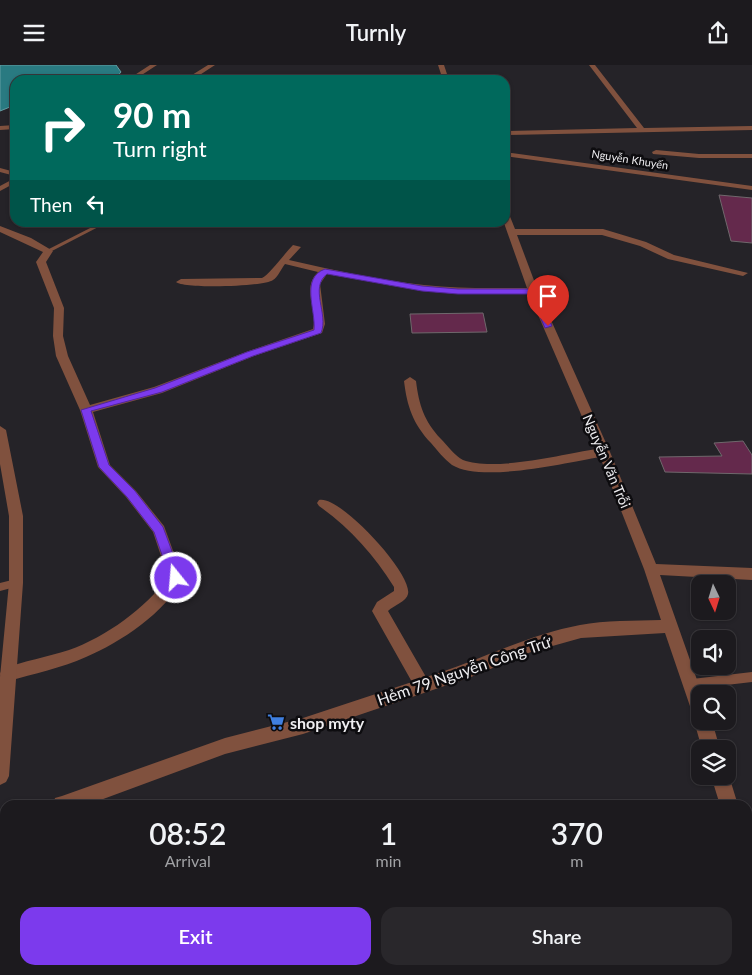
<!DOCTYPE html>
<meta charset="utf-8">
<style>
:root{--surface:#1c1a1e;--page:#29272b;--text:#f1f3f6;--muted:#a0a1a4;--line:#3a383c;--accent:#7c3aed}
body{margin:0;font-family:Lato,sans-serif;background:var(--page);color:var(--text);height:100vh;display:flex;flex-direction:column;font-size:19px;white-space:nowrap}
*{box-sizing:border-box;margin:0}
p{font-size:16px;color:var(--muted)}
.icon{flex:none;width:28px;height:28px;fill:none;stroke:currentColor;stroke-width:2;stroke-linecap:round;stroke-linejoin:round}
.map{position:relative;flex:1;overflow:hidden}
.drawer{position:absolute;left:0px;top:735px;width:752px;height:175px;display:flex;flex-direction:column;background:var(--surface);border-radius:15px 15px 0 0;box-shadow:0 1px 4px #0004,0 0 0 1px var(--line)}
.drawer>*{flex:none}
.guide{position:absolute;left:10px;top:10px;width:500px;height:152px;border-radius:15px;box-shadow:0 1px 4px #0004,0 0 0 1px var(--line);background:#00695c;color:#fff;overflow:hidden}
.needle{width:32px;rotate:176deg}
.controls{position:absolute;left:691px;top:510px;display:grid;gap:10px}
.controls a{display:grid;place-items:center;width:45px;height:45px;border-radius:10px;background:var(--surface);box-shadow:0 1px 4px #0004,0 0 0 1px var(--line);font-size:25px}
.pin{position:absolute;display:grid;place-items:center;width:42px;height:42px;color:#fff;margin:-51px -21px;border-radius:50% 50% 50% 0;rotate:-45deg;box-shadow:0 0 5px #0007}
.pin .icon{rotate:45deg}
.me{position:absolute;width:55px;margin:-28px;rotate:343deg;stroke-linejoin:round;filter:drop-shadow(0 0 4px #0008)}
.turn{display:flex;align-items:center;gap:18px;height:105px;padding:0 20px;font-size:22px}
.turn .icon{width:65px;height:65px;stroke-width:2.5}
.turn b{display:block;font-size:35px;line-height:42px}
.then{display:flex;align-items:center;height:48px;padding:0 20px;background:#0003;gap:10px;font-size:19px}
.eta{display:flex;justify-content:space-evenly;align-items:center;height:85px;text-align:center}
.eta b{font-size:30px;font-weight:600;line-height:35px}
.cta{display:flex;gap:10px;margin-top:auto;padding:10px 20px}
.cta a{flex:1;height:58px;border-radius:15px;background:var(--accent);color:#fff;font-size:20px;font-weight:600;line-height:58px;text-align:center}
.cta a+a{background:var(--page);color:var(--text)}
header{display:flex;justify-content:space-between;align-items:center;height:65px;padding:0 20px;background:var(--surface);font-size:22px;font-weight:600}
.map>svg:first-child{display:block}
.water{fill:#297a81;stroke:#649da3}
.building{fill:#64294c;stroke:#6f686c}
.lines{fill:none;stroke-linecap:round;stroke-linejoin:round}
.service{fill:#80513e;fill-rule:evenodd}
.minor{fill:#80513e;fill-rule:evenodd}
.tertiary{fill:#80513e;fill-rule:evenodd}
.route{fill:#7c3aed;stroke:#51269a}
.labels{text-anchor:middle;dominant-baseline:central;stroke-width:5;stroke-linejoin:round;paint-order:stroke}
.far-street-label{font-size:11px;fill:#efeef1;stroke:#0d0c0f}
.street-label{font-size:14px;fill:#efeef1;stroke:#0d0c0f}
.near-street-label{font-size:16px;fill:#efeef1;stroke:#0d0c0f}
.near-poi-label{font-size:16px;font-weight:bold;fill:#efeef1;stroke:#0d0c0f;text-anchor:start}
</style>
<header><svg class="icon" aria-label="menu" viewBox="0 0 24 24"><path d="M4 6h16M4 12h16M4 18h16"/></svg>Turnly<svg class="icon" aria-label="share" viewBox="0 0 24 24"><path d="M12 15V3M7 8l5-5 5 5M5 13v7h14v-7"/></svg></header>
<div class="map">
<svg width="752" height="910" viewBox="0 0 752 910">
<rect width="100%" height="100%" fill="#252328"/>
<path class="water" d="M0,0H116L121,7L114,15H15V40L0,46Z"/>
<path class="building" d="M719,130L752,133V178L731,176Z
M483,248L487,267L412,268L410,249Z
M743,376L752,390V409L665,407L659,392L722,391L714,378Z"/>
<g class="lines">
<path class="service" d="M134,12L151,14L153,15L133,14Z
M100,158H106L50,187L45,186Z
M16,514L19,515L21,518L19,521L0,526V518Z
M752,607V617L692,624L688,622L687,619L688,616L692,614Z"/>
<path class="minor" d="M150,0H157L134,15H127Z
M438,0H444L449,15H443Z
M589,0H595L644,63L752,61V65L505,70V66L637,63Z
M15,60V64L0,65V61Z
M656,85L699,89H752V93H699L653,89L652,87Z
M505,87L752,121V125L505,91Z
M0,103L15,107V111L0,107Z
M505,146L509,149L515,164H603L646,177L674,190L748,208L743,211L668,194L640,181L602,170H517L538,226L610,387L656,499L752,503V515L660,510L702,629H700V656H712L720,684H702L694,656L696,653L692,647L665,568L581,573L531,587L471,612L303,669L225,689L87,740H53L55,733L62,731L225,673L303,653L412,617L372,546L377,537L394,526V522C374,490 350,463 319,441L317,438L319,435C339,429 413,509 408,529C407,536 393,541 388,546L426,612C478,596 527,570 580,560C605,555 635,556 661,555L644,504L600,392C565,398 482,418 452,400C444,394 437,385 431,378C413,359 407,341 404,316L410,312L416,316C419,340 424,356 441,374C448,381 455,391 463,395C494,407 564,389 596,384L529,229H458L422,226L327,209L320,219L325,259L322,268L254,291L162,328L93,347L110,400L136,426L164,461L183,513C165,548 121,577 86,592C61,603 34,609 8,616L2,614L0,609L2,604C24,596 47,592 69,585C106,572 146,543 168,512L153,467L126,432L98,402L80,345L56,291L53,271L54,243L36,197L43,187L0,167V161L31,173L53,186L46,197L64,243L63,271L68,291L90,340L154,322L246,287L313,264C318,245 301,223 318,207L285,199C281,204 278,212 273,215C263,222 184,224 176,217L181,214L262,213C269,210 285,188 293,180L301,182L289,195C333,205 379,215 424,220C458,224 493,223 527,223L504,158Z
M728,707L729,711L738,740H720L711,711H728Z
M5,753V771L0,773V755Z
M748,791L752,793V826L748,824Z"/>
<path class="tertiary" d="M208,0H215L192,15H184Z
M15,113V118L0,126V121Z
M0,361L6,365L23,451V518L9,711L6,717L0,720V612L9,518V451L0,399Z"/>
</g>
<path class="route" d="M325,204L422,221L458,224H536L552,261L545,263L530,229H458L422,226L327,209C309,223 329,249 321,268L253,291L162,327L91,346L109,400L135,426L163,462L182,513L176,518L171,516L154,467L127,432L99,402L81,345L155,323L247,287L314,265C316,245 300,213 325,204Z"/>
<defs>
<g id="supermarket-bare" transform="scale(1.35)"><path d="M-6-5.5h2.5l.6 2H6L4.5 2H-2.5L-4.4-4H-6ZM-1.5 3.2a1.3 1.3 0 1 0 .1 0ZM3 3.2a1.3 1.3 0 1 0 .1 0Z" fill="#3f7fe0" stroke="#0d0c0f" stroke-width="2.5" paint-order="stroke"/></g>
</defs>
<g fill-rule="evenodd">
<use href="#supermarket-bare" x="276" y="657"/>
</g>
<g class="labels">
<g class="far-street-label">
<text transform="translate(630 94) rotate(9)">Nguyễn Khuyến</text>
</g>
<g class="street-label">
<text transform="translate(607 396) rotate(67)">Nguyễn Văn Trỗi</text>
</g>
<g class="near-street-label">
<text transform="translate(464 605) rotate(-19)">Hẻm 79 Nguyễn Công Trứ</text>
</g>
<g class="near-poi-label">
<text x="290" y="657">shop myty</text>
</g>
</g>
</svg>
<div class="controls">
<a><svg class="needle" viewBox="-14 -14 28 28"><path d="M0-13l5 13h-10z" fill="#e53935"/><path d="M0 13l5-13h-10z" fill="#a0a1a4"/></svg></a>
<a><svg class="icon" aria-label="sound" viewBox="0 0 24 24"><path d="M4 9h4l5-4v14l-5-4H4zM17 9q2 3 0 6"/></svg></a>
<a><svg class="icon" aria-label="search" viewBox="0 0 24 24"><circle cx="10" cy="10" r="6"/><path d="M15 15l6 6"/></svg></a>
<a><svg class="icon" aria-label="layers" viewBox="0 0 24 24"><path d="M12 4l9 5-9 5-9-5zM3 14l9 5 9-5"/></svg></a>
</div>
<div class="pin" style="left:548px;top:261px;background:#d93025"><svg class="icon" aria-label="arrive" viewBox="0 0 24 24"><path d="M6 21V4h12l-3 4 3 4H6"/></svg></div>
<svg class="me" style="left:176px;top:513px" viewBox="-20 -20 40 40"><circle r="17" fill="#7c3aed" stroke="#fff" stroke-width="3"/><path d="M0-11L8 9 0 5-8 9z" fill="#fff"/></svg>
<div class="guide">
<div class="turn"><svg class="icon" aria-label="right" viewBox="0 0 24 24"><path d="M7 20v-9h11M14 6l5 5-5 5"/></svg><div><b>90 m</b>Turn right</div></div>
<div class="then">Then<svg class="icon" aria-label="left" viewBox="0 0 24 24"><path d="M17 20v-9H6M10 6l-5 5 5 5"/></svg></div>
</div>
<section class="drawer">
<div class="eta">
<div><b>08:52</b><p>Arrival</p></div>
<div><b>1</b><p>min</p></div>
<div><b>370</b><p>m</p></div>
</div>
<div class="cta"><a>Exit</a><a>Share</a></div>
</section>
</div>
